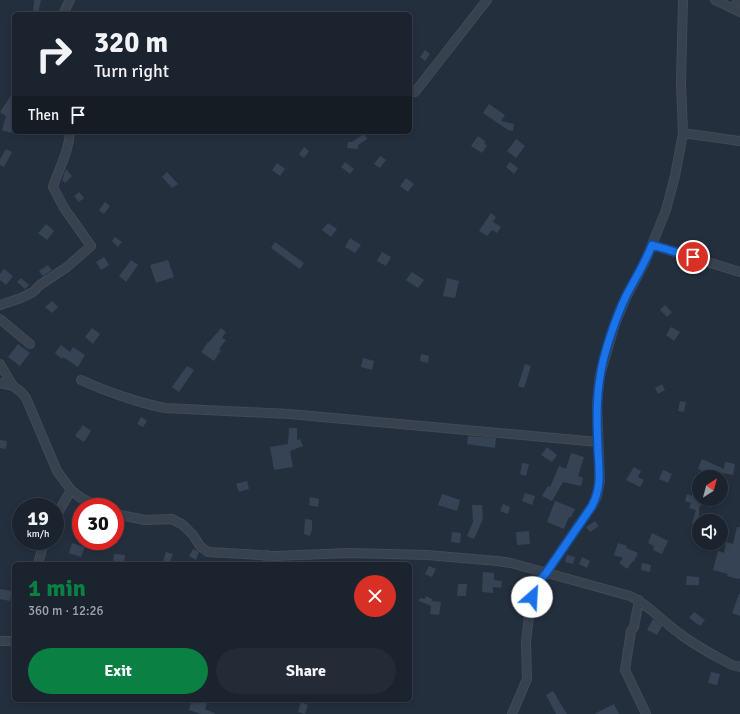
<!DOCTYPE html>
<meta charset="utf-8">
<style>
:root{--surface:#1b232e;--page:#242b36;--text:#f1f3f6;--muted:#a0a4aa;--line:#39404a;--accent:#0b8043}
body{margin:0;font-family:Signika,sans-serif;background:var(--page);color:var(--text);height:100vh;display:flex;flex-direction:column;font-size:15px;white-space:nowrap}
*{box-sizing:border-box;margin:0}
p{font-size:13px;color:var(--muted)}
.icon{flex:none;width:22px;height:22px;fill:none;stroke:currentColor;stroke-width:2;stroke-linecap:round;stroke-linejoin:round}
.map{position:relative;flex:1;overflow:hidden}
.panel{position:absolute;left:12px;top:562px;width:400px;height:140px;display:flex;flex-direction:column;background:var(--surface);border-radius:6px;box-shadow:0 2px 6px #0003,0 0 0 1px var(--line)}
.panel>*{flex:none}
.guide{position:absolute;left:12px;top:12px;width:400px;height:122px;border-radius:6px;box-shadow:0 2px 6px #0003,0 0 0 1px var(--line);background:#1b232e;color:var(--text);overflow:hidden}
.needle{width:26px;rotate:36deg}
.controls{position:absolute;left:692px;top:470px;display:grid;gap:8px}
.controls a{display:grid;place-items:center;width:36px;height:36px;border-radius:50%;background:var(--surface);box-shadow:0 2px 6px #0003,0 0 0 1px var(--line);font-size:20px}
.speed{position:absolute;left:12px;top:498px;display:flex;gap:8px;font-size:20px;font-weight:700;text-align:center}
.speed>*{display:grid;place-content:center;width:52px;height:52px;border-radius:50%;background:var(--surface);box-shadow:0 2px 6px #0003,0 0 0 1px var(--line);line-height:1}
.speed small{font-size:10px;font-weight:400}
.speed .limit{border:6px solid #d22;background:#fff;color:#111}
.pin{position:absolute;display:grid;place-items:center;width:34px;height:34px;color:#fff;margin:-17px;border:2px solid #fff;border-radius:50%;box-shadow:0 1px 4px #0007}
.me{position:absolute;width:44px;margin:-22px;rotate:26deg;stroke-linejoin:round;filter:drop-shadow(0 0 3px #0008)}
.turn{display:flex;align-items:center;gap:14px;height:84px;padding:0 16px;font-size:18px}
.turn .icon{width:52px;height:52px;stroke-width:2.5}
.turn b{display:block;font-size:28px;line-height:34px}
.then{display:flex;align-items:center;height:38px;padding:0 16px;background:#0003;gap:8px;font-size:15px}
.round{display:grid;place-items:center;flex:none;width:42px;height:42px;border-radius:21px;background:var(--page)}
.head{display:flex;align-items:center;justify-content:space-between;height:68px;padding:0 16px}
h1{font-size:24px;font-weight:700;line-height:30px;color:var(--accent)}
.action{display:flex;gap:8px;margin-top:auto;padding:8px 16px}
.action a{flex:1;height:46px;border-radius:24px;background:var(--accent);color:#fff;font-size:16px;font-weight:700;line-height:46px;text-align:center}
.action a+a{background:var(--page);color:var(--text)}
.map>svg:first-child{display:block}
.building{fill:#364354}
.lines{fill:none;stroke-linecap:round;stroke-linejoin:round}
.minor-casing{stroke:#414a57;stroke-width:10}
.minor{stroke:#38414e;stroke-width:8}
.route-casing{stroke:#114b97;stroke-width:10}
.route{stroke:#1a73e8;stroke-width:7}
</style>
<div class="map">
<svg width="740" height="714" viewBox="0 0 740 714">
<rect width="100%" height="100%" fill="#242f3e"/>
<path class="building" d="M34,0H41L38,14H33Z
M425,50L430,54L425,61L420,57Z
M14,91V125L11,133L2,130L6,116L0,112Z
M489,104L505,115L501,121L514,124L513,131L508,130L483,113Z
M364,134L367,139L358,145V149L347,148L348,142H352Z
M478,136L486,142L484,143L487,146L482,153L471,146Z
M516,139L525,146L516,158L507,151Z
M304,147L309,151L304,158L299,154Z
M6,149L12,152L4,167L0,165V159Z
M380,156L386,160L380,168L374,164Z
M345,162L354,169L350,174L341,167Z
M510,162L518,168L514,174L506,167Z
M277,163L285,169L280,176L272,170Z
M66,169L72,176L65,183L62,180Z
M167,172L178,184L172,188L162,177Z
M406,178L414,184L408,192L400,186Z
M79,192L84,198L79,202L74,196Z
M105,202L110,206L104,214L99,210Z
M491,213L496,217L493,222L501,227L497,233L492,230L487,236L479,231Z
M328,223L337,229L331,237L322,230Z
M46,224L54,231L47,240L38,233Z
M115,237L122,242L118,247L112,241Z
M350,238L361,245L355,253L345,247Z
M275,242L304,263L300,269L271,248Z
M382,252L391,257L386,266L377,261Z
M104,257L109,265L101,270L96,262Z
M131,260L138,265L126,282L119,276Z
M168,260L174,277L156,283L150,265Z
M48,265L52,270L43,276L39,271Z
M4,269L13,276L6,285L0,280V274Z
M412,272L424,280L418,288L406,280Z
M21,278L29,285L25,289L17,282Z
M447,278L459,281L455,298L443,296Z
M52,301L58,307L52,313L45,307Z
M665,305L672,312L667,317L660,310Z
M671,327L680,332L674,341L666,335Z
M92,328L100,334L93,344L85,337Z
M221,328L226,332L222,338L226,340L219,349L221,350L214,361L201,352L208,342H209Z
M18,344L30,353L20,366L8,357Z
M61,345L70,352L73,347L85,355L78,367L63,357L62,359L55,353Z
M421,354L429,356L428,363L420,361Z
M363,358L374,361L372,370L361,367Z
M525,364L531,366L524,388L518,386Z
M187,366L194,370L179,392L172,387Z
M662,384L665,390L658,394L655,388Z
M680,401L686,402L684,412L678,411Z
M141,417L147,421L143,427L137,424Z
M83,425L91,431L84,442L75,436Z
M289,428H297V440L300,439L303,446L290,451L293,467L274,470L270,447L288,444Z
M468,436L496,438L495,448L467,444Z
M0,440L7,441L6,449L0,448Z
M547,447L557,455L552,462L541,455Z
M571,453L584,457L578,476L583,478L581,486L563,482L552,501L542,496L548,486L550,487L559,466L566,469Z
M702,459L724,469L725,462L735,464L733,475L713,471L712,475L698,469Z
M522,463L529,464L526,476L520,474Z
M634,467L641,471L638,477L644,480L640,487L626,480Z
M663,470L672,474L668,483L659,479Z
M247,481L249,489L239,492L236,484Z
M693,491L699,493V499H703L699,509V525L692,523L696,510L689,508L691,503L685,501L687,494L692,496Z
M525,493L535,496L532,505L522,501Z
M442,494L460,500L457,511L438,505Z
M310,497L319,499L318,507L309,505Z
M555,501L575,509L571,517H569L564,529L547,522Z
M503,504L510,507L508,514L500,511Z
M472,505H482L483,519L474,539L467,536L473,522Z
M305,519L312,520V529L310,536L304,534Z
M595,521L599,526L590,532L586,527Z
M737,527H740V579L734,578L727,576L728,574L713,570L718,551L724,553L726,542L733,544Z
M529,531L530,544L517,545L516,532Z
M452,532L461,533L460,543L451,542Z
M652,533L668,541L662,554L653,550L654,546L648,543Z
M72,543L85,547L81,557L69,553Z
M618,543L627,546L626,548L638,553L634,561H633L627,569L619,563L623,558L614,555Z
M193,549L199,552L196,560L189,556Z
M166,552L173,554L169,564H162Z
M114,554L125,555L124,564H113Z
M567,555L575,557L573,564L565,562Z
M582,557L590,561L587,568L579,564Z
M642,563L651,565L650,572L641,570Z
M429,566L436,569L432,577L425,574Z
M483,572L494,573V580L502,581L501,588L493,587V593L482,592Z
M687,576L699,577V585H686Z
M458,584H467L466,596H457Z
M0,589L12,591L10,601L0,599Z
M739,594H740V616L732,613Z
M426,596L432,599V601L441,602L439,615L430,614L431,606L419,601L420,598L425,599Z
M694,612L705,620L700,626L689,618Z
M653,619L662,626L657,635L647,630Z
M711,672L720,674L717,685L708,683Z
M553,691L567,714H556L546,695Z
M192,700H208L205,709L216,714H201L189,710Z
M301,702L308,705L305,714L298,712Z
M614,704L619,714H594Z"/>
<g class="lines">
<g class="minor-casing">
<path id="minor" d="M715,0L740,12
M733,8L739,0
M63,14L70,0
M415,92L487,0
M683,133L740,141
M652,245L740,272
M0,305L21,298L33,292L40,285L67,267L91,246L64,208L53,187C59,168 69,152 70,132
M0,319L30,344
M0,364L13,386L21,392L26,398L57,471L71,490L81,498L99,507
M81,380C105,391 139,403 165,408L289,414L598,442
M0,383L13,386
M115,514L145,520L172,519L183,525L193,535L200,546L208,552L275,556L349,553L427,555L497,561L511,563L630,596C649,605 662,621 679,633C695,646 714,655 732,665L740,667
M55,518L71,490
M38,564L44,541
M267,564V555
M639,600L634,627L631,631L625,670L646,714
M0,641H14
M512,714L527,679L526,641L532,592L535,586L546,573L592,506L597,496L600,481L597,403L600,375L615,324L626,298L645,262L666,210L675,176L683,133L681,83L683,0"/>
</g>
<use href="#minor" class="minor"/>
</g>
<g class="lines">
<g class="route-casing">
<path id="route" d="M532,597L535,586L546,573L592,506C602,486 599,472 598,450C597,426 596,401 600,377C603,354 616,317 626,296C635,279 645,263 652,245L693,257"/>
</g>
<use href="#route" class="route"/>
</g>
</svg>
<div class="controls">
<a><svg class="needle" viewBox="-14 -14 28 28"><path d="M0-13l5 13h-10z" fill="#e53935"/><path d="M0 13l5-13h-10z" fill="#a0a4aa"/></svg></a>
<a><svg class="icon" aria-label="sound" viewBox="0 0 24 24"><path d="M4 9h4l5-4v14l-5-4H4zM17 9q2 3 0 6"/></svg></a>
</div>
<div class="speed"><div>19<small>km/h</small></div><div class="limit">30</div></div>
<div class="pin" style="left:693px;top:257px;background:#d93025"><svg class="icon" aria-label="arrive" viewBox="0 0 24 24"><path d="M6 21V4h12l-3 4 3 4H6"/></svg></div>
<svg class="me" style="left:532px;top:597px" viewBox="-20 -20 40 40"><circle r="19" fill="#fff"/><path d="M0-13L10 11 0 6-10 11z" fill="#1a73e8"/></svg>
<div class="guide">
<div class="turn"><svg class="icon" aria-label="right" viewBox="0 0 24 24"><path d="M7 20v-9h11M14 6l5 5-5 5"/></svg><div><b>320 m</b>Turn right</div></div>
<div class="then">Then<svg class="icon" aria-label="arrive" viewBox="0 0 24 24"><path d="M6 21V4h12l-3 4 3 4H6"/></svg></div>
</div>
<section class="panel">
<div class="head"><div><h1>1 min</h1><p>360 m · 12:26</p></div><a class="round" style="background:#d93025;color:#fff"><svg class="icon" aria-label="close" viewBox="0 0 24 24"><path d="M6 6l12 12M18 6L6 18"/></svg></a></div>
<div class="action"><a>Exit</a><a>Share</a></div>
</section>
</div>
